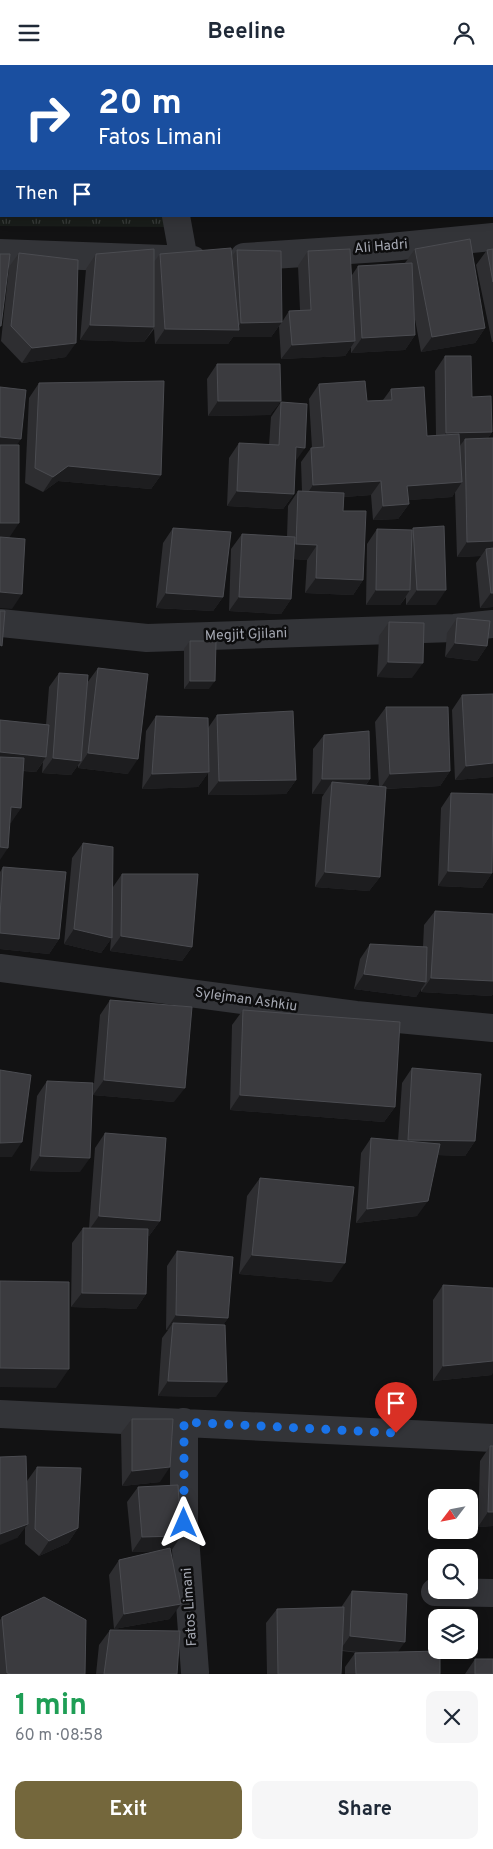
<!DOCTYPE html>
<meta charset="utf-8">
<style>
:root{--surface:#fff;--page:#f6f6f7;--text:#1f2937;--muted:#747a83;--accent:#74673c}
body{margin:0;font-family:Overpass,sans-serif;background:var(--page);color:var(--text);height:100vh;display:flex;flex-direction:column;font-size:19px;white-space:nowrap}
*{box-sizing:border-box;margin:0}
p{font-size:16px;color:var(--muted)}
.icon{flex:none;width:28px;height:28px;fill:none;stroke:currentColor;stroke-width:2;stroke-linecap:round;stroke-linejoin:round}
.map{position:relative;height:1609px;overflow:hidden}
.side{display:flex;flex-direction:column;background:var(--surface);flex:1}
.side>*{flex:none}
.guide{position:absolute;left:0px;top:0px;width:494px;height:152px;box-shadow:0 2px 12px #0003;background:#1a4fa0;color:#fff;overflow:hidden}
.needle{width:32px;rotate:238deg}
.buttons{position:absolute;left:428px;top:1424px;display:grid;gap:10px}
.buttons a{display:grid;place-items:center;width:50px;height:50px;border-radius:10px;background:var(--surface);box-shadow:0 2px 12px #0003;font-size:25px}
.pin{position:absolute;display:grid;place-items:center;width:42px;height:42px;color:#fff;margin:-51px -21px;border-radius:50% 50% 50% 0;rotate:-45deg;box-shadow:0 0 5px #0007}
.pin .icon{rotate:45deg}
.me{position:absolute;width:55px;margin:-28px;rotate:0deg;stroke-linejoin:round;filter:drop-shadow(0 0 4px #0008)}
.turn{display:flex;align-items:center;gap:18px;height:105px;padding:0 15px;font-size:22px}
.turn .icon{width:65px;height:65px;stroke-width:2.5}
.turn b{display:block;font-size:35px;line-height:42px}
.then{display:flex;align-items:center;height:48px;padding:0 15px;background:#0003;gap:10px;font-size:19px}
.round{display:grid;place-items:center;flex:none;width:52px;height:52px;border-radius:10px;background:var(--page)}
.headline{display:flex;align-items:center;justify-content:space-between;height:85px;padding:0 15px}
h1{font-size:30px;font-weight:700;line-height:38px;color:#1e9e55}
.button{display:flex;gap:10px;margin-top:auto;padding:10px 15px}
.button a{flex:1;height:58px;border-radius:10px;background:var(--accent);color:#fff;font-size:20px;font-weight:700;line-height:58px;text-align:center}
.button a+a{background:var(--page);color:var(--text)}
header{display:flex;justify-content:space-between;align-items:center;height:65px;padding:0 15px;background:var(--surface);font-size:22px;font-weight:700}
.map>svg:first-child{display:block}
.park{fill:url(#park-tufts)}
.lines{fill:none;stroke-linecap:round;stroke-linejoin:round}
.minor{stroke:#333438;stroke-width:28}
.wall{fill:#2e2e31}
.shaded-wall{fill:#1d1d1f}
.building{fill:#3b3b3f;stroke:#4b4c51}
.route{stroke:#1a73e8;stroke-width:9;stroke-dasharray:0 16.2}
.labels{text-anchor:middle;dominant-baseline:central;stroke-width:5;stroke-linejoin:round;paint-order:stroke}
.street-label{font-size:14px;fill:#a5a8b2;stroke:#0d0d0e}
</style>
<header><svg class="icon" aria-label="menu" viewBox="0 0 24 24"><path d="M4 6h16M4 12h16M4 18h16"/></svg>Beeline<svg class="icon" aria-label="person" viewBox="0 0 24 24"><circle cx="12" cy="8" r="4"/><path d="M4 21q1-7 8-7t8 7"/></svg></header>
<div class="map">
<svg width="493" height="1609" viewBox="0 0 493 1609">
<defs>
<pattern id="park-tufts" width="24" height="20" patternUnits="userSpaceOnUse" patternTransform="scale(1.25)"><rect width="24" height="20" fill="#191d1a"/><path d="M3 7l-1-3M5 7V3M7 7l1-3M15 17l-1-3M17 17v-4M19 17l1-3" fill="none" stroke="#373b39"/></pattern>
</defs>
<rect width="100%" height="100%" fill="#121213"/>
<path class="park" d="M0,0L140,1H1V151H172L175,162L0,161Z
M298,0H493V130L492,1Z"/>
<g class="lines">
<path class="minor" d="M146,0V1
M176,151L184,195
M0,188L193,195
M244,192L380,183L493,172
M0,558L147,573L454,563L493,559
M0,903L356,950L493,963
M0,1349L493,1373
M184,1357V1458L195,1607
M435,1527L493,1528"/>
</g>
<path class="wall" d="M203,0H302L303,1H203Z
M415,184L485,263L475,278L421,287L414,249L415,270L405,285L351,288V282L345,291L281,294L279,261L271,272H233L228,279H155L154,264L144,277L80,275L86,204L96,189L154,197L160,189L232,191L237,185L282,257L289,246L300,245L298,201L308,186L352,210L358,201L405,198Z
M493,184V277H492L476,200L487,185Z
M19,188L66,292L22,298L1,276L9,202Z
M445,291L472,332L492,367L488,373H493V542L480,543L476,498L481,491L457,492L455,427L452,432L408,435L409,439L398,454L373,455L371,430L344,432L343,446L363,515L353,530L305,528L307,495L294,494L291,534L281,549L229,546L231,484L242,469L287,472L288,441L298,426L302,427L301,397L311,383H312L309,334L319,319L367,336L383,335L391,324L427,371H436L435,306Z
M217,299L281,336L270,350L208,351L207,314Z
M39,318L161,410L151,424L58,416L43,427L25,418L29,333Z
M281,337L295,397L294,429L283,444L227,441L229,393L239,378L269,380L271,352Z
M173,463L223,532L213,546L156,543L163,478Z
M413,463L436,540H406V532L400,540H366L367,479L377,464L412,465Z
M457,553L487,581L477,596L445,592L447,568Z
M389,557L412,613L377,612L379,571Z
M190,576L209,624H184V584Z
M98,603L128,709L78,703V700L71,710L42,708L43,697L36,707L23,706L21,743L10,758L0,655L46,660L49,622L59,608L87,618Z
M493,629V712L455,715L452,645L462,630Z
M386,642L450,706L440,721L386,724L380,812L369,826L315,822L322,732L324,729H312L313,684L324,670L370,714L366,720L379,721L375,657Z
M217,650L296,715L286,729L208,730V708L198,722L142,724L146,666L156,651L208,663Z
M451,728L492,808L482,823L438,821L441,743Z
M83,778L113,822L122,809L192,882L182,896L110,886L111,874L101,888L64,879L72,793Z
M3,802L59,874L49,889L0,884V807Z
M435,846L493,849V929L491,931L421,927V924L416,932L354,924L360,894L370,879L423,882L424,860Z
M110,935L174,1037L93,1030L100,950Z
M243,945L395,1042L384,1057L230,1045L232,960Z
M412,1003L475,1076L465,1091L438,1090L417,1151L356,1158L361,1088L371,1073L398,1076L402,1018Z
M47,1016L80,1107L30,1106L37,1031Z
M105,1068L160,1156L149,1171L148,1170L146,1229L136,1244L71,1242L72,1178L83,1163H89L95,1083Z
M260,1113L332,1217L239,1209L247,1131Z
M177,1186L228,1253L223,1260L216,1332L158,1331L162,1273L168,1265H166L167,1201Z
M443,1220L492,1310L433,1316V1235Z
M132,1354L160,1417L122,1421L121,1368Z
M490,1381L493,1461L478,1462L480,1396Z
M37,1402L78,1463L68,1478L39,1491L25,1479V1462L17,1473L27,1416Z
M138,1422L171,1486L170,1554L114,1564L109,1510L119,1495L159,1486L132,1487L127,1437Z
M352,1526L398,1587L440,1609H345V1602L355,1588H359L342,1586L341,1609H267L266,1558L277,1544L342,1542V1541Z
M2,1552L85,1609H0V1555Z
M110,1565L177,1609H96L99,1580Z
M475,1594L493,1609H465Z"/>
<path class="shaded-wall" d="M282,257L271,272H233L228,279H155L165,264L236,265L241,258Z
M90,260L154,262L144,277L80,275Z
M485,263L475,278L421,287L432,272Z
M415,270L405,285L351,288L362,273Z
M355,276L345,291L281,294L292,280Z
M76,278L66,292L22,298L32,283Z
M218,336H281L270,350L208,351Z
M492,367L482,382L465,374L459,382L436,383L446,368Z
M0,372L21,374L11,389L0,388Z
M296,382L305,383L295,397Z
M68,401L161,410L151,424L58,416L43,427L53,412Z
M381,416L371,430L303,435L313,420Z
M462,417L452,432L397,436L407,421Z
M237,426L294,429L283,444L227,441Z
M409,439L398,454L373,455L383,441Z
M0,458H19L9,473H0Z
M493,476V491L486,484L481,491L457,492L467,477Z
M296,479L317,480L307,495L286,494Z
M316,513L363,515L353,530L305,528Z
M376,525H410L400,540H366Z
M417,525H446L436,540H406Z
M0,527L22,529L12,544L0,543Z
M166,528L223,532L213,546L156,543Z
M491,528H493V542L480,543Z
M239,532L291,534L281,549L229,546Z
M455,578L487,581L477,596L445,592Z
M388,597L423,598L412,613L377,612Z
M190,616H215L209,624H184Z
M0,687L46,692L36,707L0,703Z
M88,688L138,694L128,709L78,703Z
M53,693L81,696L71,710L42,708Z
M493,698V712L455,715L466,701Z
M450,706L440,721L380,724L390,709Z
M209,707L198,722L142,724L152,709Z
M322,714H370L359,729L332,717L324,729H312Z
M296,715L286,729L208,730L219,716Z
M11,742L21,743L11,758L1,757Z
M0,782L8,783L0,795Z
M448,806L492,808L482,823L438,821Z
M325,807L380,812L369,826L315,822Z
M74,864L112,873L101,888L64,879Z
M0,868L59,874L49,889L0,884Z
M121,871L192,882L182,896L110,886Z
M364,909L426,917L416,932L354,924Z
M431,913L493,916V929L491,931L421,927Z
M104,1015L185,1023L174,1037L93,1030Z
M240,1030L395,1042L384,1057L230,1045Z
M408,1075L475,1076L465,1091L398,1089Z
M22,1077L12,1092H0V1078Z
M40,1091L90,1093L80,1107L30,1106Z
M428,1136L417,1151L356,1158L367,1144Z
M99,1151L160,1156L149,1171L89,1165Z
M252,1190L345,1198L332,1217L239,1209Z
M82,1228L146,1229L136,1244L71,1242Z
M176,1250L228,1253L218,1268L173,1258L168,1265H166Z
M493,1296V1308L492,1310L433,1316L443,1301Z
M0,1303L69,1304L56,1323L0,1322Z
M168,1316L227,1317L216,1332L158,1331Z
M170,1402L160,1417L122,1421L132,1406Z
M488,1447H493V1461L478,1462Z
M28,1459L17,1473L0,1480V1469Z
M78,1463L68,1478L39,1491L49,1476Z
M181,1471L171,1486L132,1487L142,1472Z
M181,1539L170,1554L114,1564L124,1549Z
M350,1571L405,1577L395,1591L340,1585Z"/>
<path class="building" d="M218,0H302L303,1H218Z
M470,174L485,263L432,272L415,184Z
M231,183L239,265L165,264L160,189Z
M154,184V262L90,260L96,189Z
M350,184L355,276L292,280L289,246L311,245L308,186Z
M493,184V217L487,185Z
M237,185L281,186L282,257L241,258Z
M19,188L78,195L76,278L32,283L11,261Z
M0,189H10L1,261H0Z
M412,198L415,270L362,273L358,201Z
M445,291H471L472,332L491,331L492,367L446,368Z
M217,299H280L281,336H218Z
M164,316L161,410L68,401L53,412L35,403L39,318Z
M365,316L367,336L392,335L391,324L424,322L427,371L459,369L462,417L407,421L409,439L383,441L381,416L313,420L311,383L324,382L319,319Z
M0,322L26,325L21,374L0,372Z
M281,337L307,339L305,383L296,382L294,429L237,426L239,378L279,380Z
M493,373V476L467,477L465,374Z
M0,380H19V458H0Z
M298,426L344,428L343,446H366L363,515L316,513L317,480L296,479Z
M444,461L446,525H417L413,463Z
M173,463L231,467L223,532L166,528Z
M377,464L412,465L410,525H376Z
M242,469L295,472L291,534L239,532Z
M0,472L25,474L22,529L0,527Z
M493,483V528H491L486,484Z
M0,546H5L2,581L0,580Z
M457,553L490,556L487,581L455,578Z
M389,557L424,558L423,598L388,597Z
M190,576H216L215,616H190Z
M98,603L148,609L138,694L88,688Z
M59,608L88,610L81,696L53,693Z
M493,629V698L466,701L462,630Z
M386,642H448L450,706L390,709Z
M293,646L296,715L219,716L217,650Z
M156,651L208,653L209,707L152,709Z
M0,655L49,660L46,692L0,687Z
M369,666L370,714H322L324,670Z
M0,692L24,693L21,743L11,742L8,783L0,782Z
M332,717L386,722L380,812L325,807Z
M451,728L493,729L492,808L448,806Z
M83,778L113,782L112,873L74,864Z
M3,802L66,807L59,874L0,868V851Z
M122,809H198L192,882L121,871Z
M435,846L493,849V916L431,913Z
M370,879L427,882L426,917L364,909Z
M110,935L192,942L185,1023L104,1015Z
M243,945L400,957L395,1042L240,1030Z
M412,1003L481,1009L475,1076L408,1075Z
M0,1005L31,1010L22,1077L0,1078Z
M47,1016L93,1018L90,1093L40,1091Z
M105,1068L166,1073L160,1156L99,1151Z
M371,1073L440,1079L428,1136L367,1144Z
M260,1113L354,1122L345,1198L252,1190Z
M83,1163L148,1164L146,1229L82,1228Z
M177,1186L233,1192L228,1253L176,1250Z
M0,1216L69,1217V1304L0,1303Z
M443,1220L493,1223V1296L443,1301Z
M173,1258L225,1260L227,1317L168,1316Z
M132,1354H173L170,1402L132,1406Z
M490,1381H493V1447H488Z
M26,1391L28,1459L0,1469V1392Z
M37,1402L81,1403L78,1463L49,1476L35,1464Z
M178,1420L181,1471L142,1472L138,1422Z
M170,1483L181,1539L124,1549L119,1495Z
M352,1526L407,1529L405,1577L350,1571Z
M44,1532L86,1555L85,1609H11L7,1608L2,1552Z
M344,1542L341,1609H278L277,1544Z
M110,1565L180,1566L177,1609H104Z
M440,1586V1609H356L355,1588Z
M475,1594H493V1609H475Z"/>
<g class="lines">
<path class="route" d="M184,1458V1357L396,1368"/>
</g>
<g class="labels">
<g class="street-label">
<text transform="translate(381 182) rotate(-5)">Ali Hadri</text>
<text transform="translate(246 570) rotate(-2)">Megjit Gjilani</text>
<text transform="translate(246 935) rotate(8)">Sylejman Ashkiu</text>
<text transform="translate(190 1542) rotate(-94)">Fatos Limani</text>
</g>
</g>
</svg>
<div class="buttons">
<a><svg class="needle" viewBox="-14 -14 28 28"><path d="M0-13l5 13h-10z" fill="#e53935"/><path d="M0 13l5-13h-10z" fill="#747a83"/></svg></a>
<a><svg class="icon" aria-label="search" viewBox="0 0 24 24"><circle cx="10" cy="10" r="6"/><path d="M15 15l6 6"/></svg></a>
<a><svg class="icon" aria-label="layers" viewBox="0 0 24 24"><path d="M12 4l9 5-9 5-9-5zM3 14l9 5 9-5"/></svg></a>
</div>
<div class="pin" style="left:396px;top:1368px;background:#d93025"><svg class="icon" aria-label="arrive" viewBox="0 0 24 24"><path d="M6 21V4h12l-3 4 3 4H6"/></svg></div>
<svg class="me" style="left:184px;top:1458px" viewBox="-20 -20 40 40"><path d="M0-17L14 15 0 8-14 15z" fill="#1a73e8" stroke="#fff" stroke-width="4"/></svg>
<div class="guide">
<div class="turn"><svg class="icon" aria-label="right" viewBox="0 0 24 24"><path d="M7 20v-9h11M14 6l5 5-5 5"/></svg><div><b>20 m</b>Fatos Limani</div></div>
<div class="then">Then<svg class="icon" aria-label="arrive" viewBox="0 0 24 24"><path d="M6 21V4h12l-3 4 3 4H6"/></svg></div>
</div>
</div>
<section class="side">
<div class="headline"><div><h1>1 min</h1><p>60 m · 08:58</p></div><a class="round"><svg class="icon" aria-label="close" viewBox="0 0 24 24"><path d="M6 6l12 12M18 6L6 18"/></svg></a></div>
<div class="button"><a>Exit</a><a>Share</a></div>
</section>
